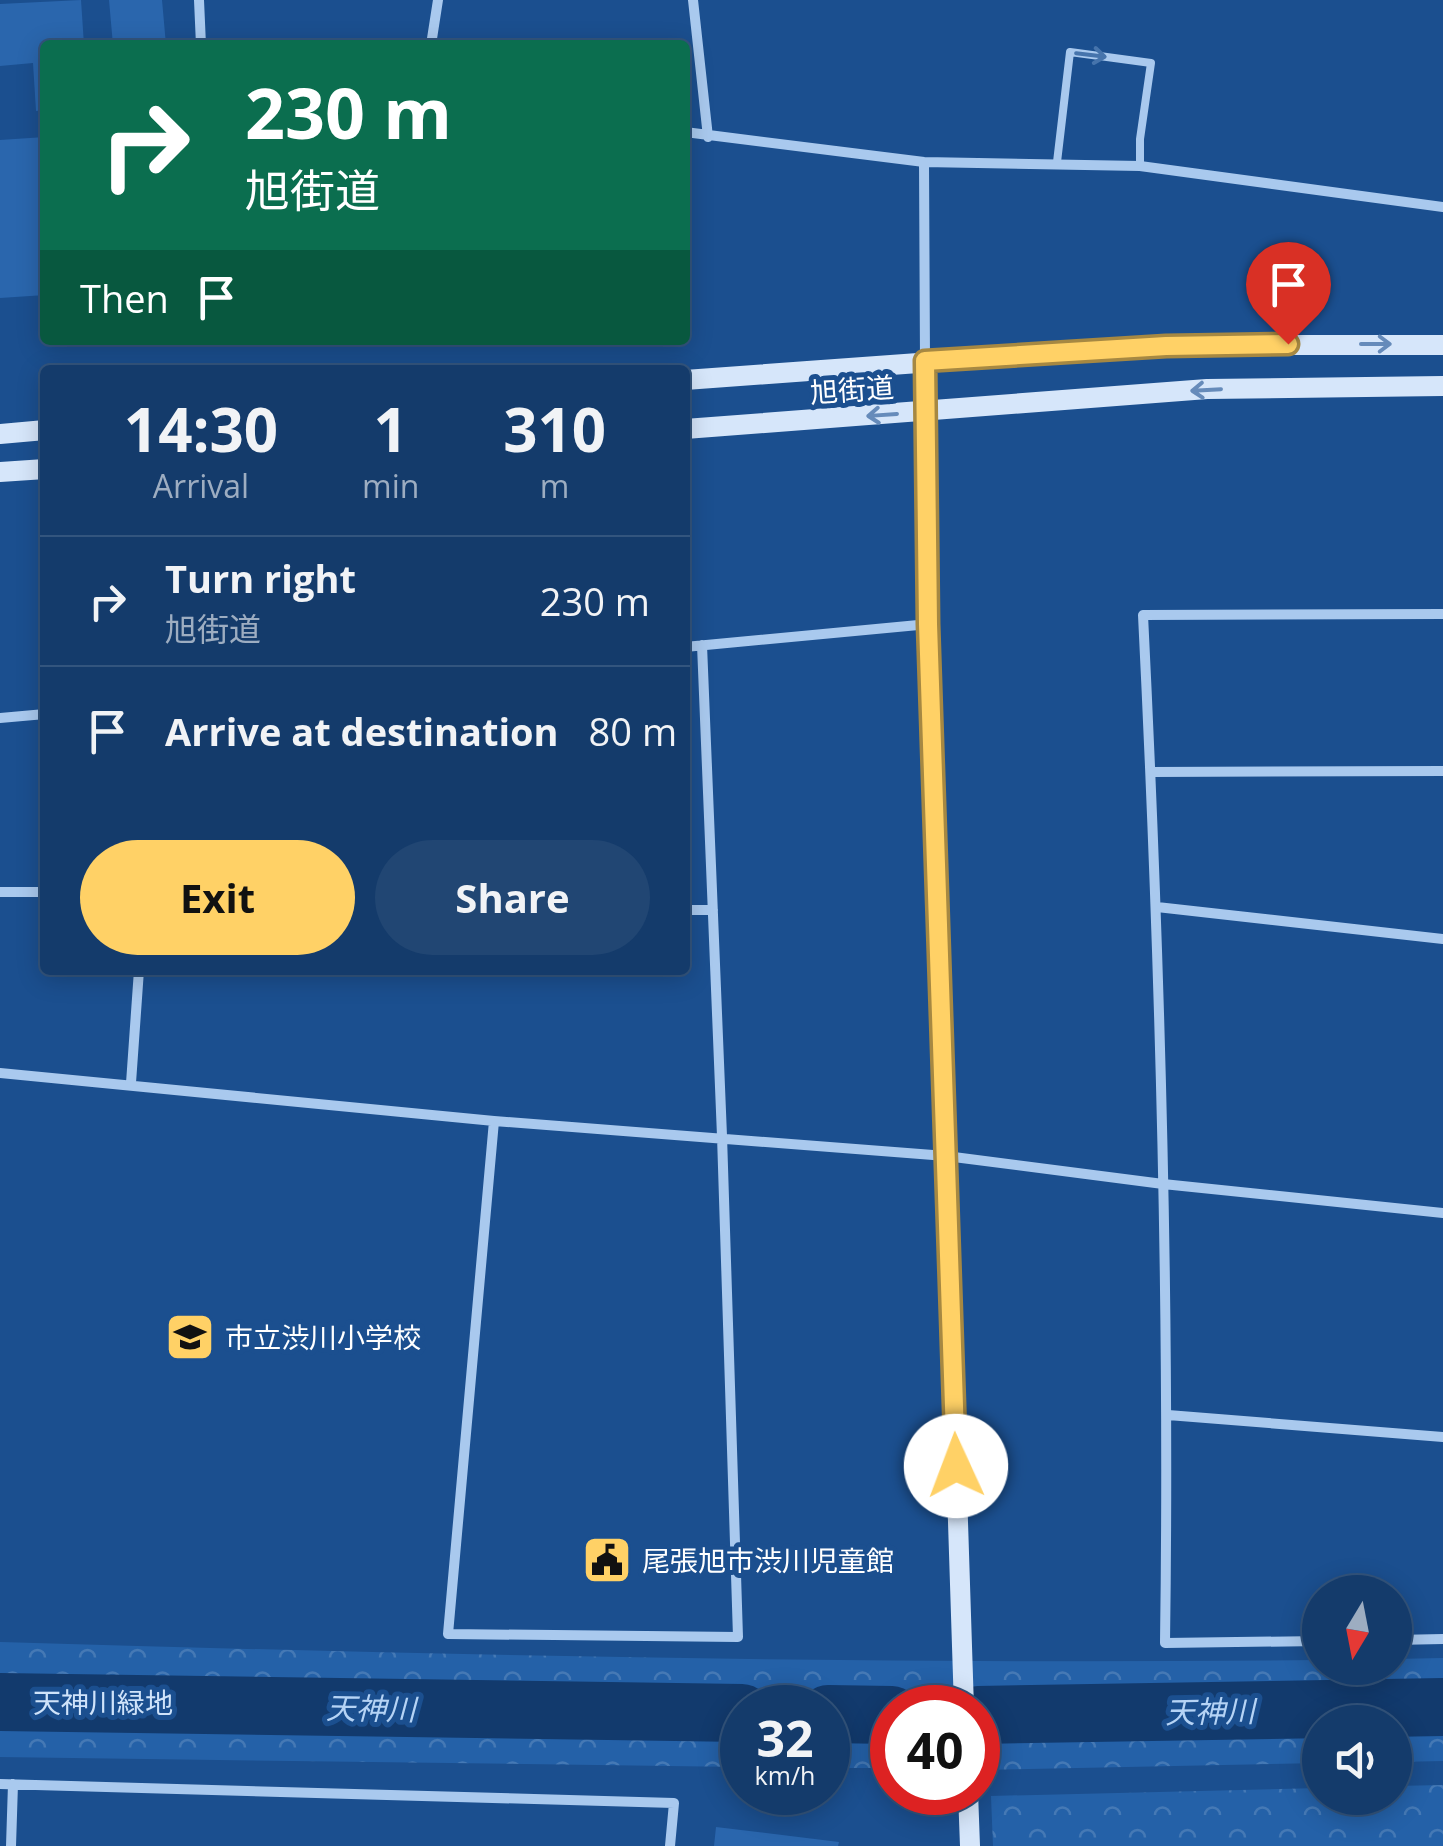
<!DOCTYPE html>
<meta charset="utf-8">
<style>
:root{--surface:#143b6b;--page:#214673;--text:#f1f3f6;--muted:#9dadc1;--line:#33557e;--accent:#ffd166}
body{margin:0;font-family:"Open Sans","Noto Sans JP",sans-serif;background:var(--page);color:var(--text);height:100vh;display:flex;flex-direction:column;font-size:38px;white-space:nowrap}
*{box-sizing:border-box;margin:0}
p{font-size:32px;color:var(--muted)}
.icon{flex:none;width:55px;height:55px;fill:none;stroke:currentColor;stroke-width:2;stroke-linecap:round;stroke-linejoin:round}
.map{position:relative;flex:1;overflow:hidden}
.details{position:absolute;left:40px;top:365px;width:650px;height:610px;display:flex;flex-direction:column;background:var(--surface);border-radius:10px;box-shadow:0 5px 25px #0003,0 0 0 2px var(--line)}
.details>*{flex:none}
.top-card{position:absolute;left:40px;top:40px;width:650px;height:305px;border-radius:10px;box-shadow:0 5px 25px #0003,0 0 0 2px var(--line);background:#0b6e4f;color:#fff;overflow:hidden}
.needle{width:65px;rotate:190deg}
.tools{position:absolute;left:1302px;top:1575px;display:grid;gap:20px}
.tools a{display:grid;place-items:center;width:110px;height:110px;border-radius:50%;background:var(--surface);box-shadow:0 5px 25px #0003,0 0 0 2px var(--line);font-size:50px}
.speed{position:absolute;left:720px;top:1685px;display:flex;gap:20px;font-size:50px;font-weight:700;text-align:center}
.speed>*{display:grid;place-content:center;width:130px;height:130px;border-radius:50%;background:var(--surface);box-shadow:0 5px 25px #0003,0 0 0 2px var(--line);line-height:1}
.speed small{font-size:25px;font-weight:400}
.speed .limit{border:15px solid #d22;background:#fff;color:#111}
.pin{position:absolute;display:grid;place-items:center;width:85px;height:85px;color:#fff;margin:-102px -42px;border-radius:50% 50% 50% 0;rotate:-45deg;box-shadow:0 0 10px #0007}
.pin .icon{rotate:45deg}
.me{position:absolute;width:110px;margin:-55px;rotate:358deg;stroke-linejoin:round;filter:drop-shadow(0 0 8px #0008)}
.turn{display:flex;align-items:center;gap:35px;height:210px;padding:0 40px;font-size:45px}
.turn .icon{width:130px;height:130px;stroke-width:2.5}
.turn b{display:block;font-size:70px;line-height:85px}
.then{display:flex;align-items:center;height:95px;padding:0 40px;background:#0003;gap:20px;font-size:38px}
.eta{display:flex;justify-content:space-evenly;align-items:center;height:170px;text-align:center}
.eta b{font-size:60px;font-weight:700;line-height:70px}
.primary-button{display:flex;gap:20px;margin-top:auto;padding:20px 40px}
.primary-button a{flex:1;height:115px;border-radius:60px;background:var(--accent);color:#111;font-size:40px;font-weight:700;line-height:115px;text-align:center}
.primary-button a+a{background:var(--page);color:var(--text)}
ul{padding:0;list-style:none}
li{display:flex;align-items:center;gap:30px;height:130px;padding:0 40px;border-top:2px solid var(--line)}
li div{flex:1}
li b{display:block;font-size:38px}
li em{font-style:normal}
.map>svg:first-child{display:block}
.forest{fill:url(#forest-crowns)}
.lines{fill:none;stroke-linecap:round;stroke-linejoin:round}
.river{stroke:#123a6d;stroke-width:58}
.building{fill:#2a66ad}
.lane{stroke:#a9c9ee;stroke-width:8}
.street{stroke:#a9c9ee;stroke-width:10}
.secondary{stroke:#d6e6fa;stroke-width:20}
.oneway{stroke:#4674ac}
.oneway2{stroke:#668bba}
.route-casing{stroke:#a68842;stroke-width:25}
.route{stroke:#ffd166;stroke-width:18}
.labels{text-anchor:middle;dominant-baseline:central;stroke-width:10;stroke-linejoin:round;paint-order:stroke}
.street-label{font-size:28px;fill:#fff;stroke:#1b4f8f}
.poi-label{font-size:28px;fill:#fff;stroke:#1b4f8f;text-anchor:start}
.park-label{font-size:28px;fill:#cfe3fa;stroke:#1b4f8f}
.water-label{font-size:30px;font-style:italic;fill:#b5d3f5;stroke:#1b4f8f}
</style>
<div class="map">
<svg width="1443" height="1846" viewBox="0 0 1443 1846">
<defs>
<pattern id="forest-crowns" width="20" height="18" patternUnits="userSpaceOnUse" patternTransform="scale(2.5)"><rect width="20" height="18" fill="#2461a8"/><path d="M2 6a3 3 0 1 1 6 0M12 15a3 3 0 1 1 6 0" fill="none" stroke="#4579b5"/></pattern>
</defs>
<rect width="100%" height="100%" fill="#1b4f8f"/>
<path class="forest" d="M0,1642C440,1655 880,1665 1320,1660V1668H1395V1659L1443,1658V1761L1395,1762V1722H1320V1763L978,1770V1708H892V1768H828V1708H742V1767L0,1757Z
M1443,1785V1846H993L991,1796L1320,1788V1798H1395V1786Z"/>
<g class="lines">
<path class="river" d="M0,1702L742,1713
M828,1714L892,1715
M978,1715L1443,1707"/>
</g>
<path class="building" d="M81,0L84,45H45V110L36,111L33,63L0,66V4Z
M109,0H162L166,45H113Z
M45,137V295L0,298V140Z
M716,1827L839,1842L838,1846H714Z"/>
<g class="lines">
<path class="lane" d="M1057,162L1070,52L1151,63L1140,139V166"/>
<path class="street" d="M199,0L201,45
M693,0L708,137
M431,45L438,0
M685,132L924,162L1140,166L1443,207
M924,162L925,361
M685,647L929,624
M0,718L45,714
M1151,772L1443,771
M0,892H45
M1157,907L1443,939
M685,910H713
M0,1073L494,1121L946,1156L1163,1184L1443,1213
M131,1083L139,970
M494,1121L448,1634L738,1637L722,1136L702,645
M1168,1415L1443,1437
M1395,1640L1443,1639
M1320,1641L1165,1643C1170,1300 1160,958 1143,615L1443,614
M0,1784L674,1803L670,1846
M11,1846L13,1784"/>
<path class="secondary" d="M925,361L929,624L964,1708
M685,380L1166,345H1443
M685,429L1207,389L1443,386
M0,434L45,430
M0,472L45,469
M968,1792L970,1846"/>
</g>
<defs><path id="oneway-shaft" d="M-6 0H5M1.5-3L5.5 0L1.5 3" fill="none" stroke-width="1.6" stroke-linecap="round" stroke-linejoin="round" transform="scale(2.5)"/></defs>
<use class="oneway" href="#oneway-shaft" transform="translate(1091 55) rotate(7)"/>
<g class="oneway2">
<use href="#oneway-shaft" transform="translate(1376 344)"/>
<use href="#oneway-shaft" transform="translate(1206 390) rotate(177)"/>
<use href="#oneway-shaft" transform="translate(882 415) rotate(176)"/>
</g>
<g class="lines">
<g class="route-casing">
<path id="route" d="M956,1466L928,624L925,361L1166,346L1288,344"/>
</g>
<use href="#route" class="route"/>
</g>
<defs>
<g id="school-square" transform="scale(2.5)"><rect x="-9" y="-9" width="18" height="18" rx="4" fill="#ffd166" stroke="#1b4f8f"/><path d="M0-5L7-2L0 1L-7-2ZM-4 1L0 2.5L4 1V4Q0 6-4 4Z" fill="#111"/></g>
<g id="civic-square" transform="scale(2.5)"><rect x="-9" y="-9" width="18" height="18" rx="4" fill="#ffd166" stroke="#1b4f8f"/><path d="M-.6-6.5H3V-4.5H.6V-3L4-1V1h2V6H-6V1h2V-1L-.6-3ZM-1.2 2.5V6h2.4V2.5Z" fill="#111"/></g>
</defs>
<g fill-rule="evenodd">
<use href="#school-square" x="190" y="1337"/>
<use href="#civic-square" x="607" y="1560"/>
</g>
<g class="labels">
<g class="street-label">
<text transform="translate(852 389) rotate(-4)">旭街道</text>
</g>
<g class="poi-label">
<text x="225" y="1337">市立渋川小学校</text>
<text x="642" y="1560">尾張旭市渋川児童館</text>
</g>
<g class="park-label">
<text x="103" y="1702">天神川緑地</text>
</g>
<g class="water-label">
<text transform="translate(371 1708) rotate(1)">天神川</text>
<text transform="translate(1210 1711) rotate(-1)">天神川</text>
</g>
</g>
</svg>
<div class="tools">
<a><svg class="needle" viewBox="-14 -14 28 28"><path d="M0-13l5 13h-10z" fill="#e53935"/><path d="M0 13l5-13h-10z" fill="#9dadc1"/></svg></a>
<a><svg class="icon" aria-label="sound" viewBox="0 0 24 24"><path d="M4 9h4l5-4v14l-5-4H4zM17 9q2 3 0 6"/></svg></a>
</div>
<div class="speed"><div>32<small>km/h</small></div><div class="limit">40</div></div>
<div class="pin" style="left:1288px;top:344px;background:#d93025"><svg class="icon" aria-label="arrive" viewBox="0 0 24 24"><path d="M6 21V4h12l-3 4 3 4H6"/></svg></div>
<svg class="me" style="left:956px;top:1466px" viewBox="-20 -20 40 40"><circle r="19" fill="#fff"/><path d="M0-13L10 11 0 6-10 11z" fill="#ffd166"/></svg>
<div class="top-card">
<div class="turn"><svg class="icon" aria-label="right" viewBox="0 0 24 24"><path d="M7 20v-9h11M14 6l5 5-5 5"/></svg><div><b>230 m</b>旭街道</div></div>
<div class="then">Then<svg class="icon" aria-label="arrive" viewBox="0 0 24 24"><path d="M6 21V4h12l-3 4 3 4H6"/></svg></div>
</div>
<section class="details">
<div class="eta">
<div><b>14:30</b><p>Arrival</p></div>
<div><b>1</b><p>min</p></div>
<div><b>310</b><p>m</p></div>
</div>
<ul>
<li><svg class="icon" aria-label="right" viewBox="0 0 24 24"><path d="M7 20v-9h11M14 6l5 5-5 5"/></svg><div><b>Turn right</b><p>旭街道</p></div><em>230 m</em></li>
<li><svg class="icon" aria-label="arrive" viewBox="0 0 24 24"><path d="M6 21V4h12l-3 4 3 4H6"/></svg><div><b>Arrive at destination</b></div><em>80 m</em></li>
</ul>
<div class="primary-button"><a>Exit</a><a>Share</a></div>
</section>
</div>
